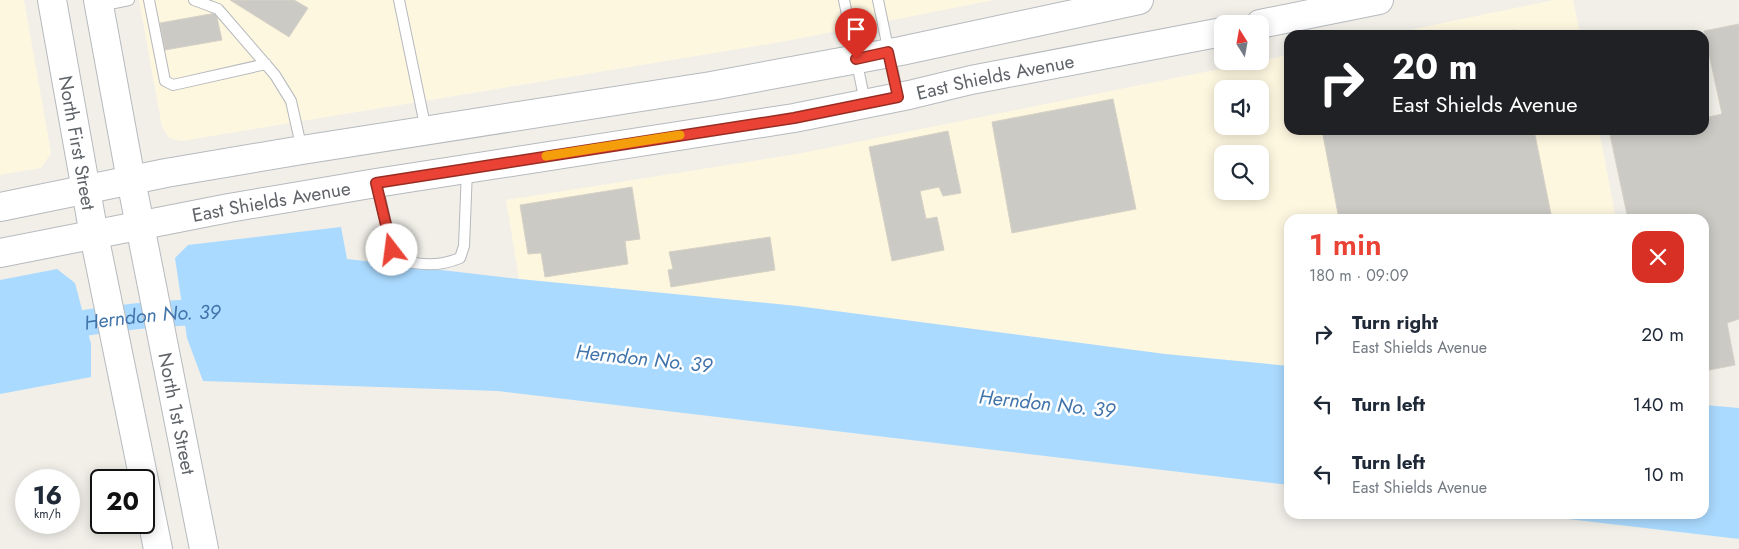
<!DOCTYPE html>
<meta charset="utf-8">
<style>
:root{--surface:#fff;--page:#f6f6f7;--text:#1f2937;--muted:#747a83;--accent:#ea4335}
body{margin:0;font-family:Jost,sans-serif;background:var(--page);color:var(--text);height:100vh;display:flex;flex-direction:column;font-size:19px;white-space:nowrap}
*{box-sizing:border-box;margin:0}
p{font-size:16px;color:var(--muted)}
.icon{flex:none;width:28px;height:28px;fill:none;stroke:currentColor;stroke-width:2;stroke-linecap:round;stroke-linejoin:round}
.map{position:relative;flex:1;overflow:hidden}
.drawer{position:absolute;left:1284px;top:214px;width:425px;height:305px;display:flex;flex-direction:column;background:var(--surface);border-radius:15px;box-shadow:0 2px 12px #0003}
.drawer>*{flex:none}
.guide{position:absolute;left:1284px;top:30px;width:425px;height:105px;border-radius:15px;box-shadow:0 2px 12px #0003;background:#202124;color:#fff;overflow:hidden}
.needle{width:32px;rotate:349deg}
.buttons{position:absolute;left:1214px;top:15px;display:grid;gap:10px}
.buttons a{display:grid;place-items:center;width:55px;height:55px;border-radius:10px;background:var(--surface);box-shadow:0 2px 12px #0003;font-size:25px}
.speed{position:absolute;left:15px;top:469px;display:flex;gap:10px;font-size:25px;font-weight:700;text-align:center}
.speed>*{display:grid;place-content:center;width:65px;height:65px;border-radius:50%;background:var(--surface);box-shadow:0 2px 12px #0003;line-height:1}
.speed small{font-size:12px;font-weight:400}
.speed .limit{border:2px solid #111;border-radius:8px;background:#fff;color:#111}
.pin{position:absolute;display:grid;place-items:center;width:42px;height:42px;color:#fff;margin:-51px -21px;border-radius:50% 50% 50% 0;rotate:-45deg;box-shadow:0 0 5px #0007}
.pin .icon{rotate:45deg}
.me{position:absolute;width:55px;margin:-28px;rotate:345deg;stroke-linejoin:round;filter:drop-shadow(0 0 4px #0008)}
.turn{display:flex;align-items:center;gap:18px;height:105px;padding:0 25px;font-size:22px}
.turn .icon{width:65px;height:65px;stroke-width:2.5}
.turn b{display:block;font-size:35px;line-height:42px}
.round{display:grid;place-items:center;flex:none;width:52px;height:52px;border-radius:15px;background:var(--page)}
.summary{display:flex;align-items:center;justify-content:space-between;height:85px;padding:0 25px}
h1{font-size:30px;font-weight:600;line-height:38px;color:var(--accent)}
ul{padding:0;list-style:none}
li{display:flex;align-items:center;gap:15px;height:70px;padding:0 25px}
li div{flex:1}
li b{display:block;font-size:19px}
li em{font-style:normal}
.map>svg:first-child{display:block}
.commercial{fill:#fef7e0;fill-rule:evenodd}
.water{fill:#aadaff}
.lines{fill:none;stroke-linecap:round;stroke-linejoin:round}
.canal{stroke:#aadaff;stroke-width:26}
.building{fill:#cccac5;stroke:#d6d1c6}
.lane-casing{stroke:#b5b8bc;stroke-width:12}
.secondary-casing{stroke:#b6babf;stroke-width:30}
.lane{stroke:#fff;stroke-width:10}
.secondary{stroke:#fff;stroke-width:28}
.route-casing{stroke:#982c22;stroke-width:12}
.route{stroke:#ea4335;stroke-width:9}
.slow{stroke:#f59e0b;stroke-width:9}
.labels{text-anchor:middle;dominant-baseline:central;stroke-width:5;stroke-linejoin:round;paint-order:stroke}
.street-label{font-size:19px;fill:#5f6368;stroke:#fff}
.water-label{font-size:20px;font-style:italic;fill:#4174aa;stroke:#fff}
</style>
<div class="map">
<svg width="1739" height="549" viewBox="0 0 1739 549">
<rect width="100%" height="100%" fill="#f1efe8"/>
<path class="commercial" d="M0,0H24L51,153L41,168L0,175Z
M139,0H994L781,42L181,141L169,138L162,127Z
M1554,0H1573L1580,35H1385Z
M1289,55V130H1599L1616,219H1289V366L1165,354L797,306L519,279L506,200L797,154ZM1222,89H1260V126H1222ZM1222,154H1260V191H1222Z"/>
<path class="water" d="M341,227L347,259L519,279L797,306L1165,354L1289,366V485L498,391L203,381L187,338L175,258L188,245Z
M57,269L75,283L91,344V377L0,394V280Z
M1704,405L1739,408V539L1525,514H1704Z"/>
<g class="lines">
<path class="canal" id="s1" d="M0,338C72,324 146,311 220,312"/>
</g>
<path class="building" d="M230,0H294L308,8L289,37Z
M216,13L222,40L165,50L160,23Z
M1739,24V319L1727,323L1735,365L1704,371V219H1628L1609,130H1704V118L1722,114L1704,31Z
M1515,30L1516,35H1488Z
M1113,99L1136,209L1012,233L992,122Z
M1322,130H1534L1552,219H1339Z
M948,131L961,193L943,196L939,187L920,191L926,219L937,217L944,250L892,261L869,147Z
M632,187L640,239L625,241L628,264L545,277L541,253L528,254L520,205Z
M770,237L775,270L671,287L668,270L673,269L669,252Z"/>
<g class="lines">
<g class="lane-casing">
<path id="lane" d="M149,0L165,81L173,85L266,64
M194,0L218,9L275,75L291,101L302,150
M399,0L426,130
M844,0L865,102
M878,0L898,96
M100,6L129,0
M377,184L392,250L398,260C421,265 438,267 460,258L464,246L467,169"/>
</g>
<g class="secondary-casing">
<g id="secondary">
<path id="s2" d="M52,0L94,235L158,549"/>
<path id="s3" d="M98,0L131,180L204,549"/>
<path d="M1260,24L1379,0"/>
<path d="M0,207L166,173L302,150L711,86L901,51L1139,0"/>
<path id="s4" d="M0,253L229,208L376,183L794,118L909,95L971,80L1222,32"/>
</g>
</g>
<use href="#lane" class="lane"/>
<use href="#secondary" class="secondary"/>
</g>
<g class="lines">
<g class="route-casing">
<path id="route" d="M392,250L376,183L794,118L898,97L888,52L856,59"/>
</g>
<use href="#route" class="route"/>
<path class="slow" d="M546,156L680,135"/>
</g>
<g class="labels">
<g class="street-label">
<text stroke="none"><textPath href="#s4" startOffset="1011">East Shields Avenue</textPath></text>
<text stroke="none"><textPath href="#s2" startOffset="145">North First Street</textPath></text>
<text stroke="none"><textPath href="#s4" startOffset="276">East Shields Avenue</textPath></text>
<text stroke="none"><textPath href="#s3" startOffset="421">North 1st Street</textPath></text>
</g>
<g class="water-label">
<text stroke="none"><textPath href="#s1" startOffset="154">Herndon No. 39</textPath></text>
<text transform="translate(644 359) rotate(6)">Herndon No. 39</text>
<text transform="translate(1047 404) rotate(6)">Herndon No. 39</text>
</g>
</g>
</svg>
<div class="buttons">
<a><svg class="needle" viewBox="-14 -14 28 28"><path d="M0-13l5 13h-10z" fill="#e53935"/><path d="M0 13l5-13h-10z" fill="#747a83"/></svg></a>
<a><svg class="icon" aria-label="sound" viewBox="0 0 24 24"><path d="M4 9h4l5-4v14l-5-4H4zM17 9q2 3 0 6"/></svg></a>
<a><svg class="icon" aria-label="search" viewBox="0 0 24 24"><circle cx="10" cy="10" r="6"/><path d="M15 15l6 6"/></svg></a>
</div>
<div class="speed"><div>16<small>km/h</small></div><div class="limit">20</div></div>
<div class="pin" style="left:856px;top:59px;background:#d93025"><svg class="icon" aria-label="arrive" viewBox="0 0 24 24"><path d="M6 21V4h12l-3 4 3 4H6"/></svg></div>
<svg class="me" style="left:392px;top:250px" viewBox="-20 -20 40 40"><circle r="19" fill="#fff"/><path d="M0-13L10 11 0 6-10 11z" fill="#ea4335"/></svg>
<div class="guide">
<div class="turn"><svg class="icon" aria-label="right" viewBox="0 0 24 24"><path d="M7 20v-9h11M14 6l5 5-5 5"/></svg><div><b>20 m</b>East Shields Avenue</div></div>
</div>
<section class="drawer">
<div class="summary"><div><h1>1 min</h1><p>180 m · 09:09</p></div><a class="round" style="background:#d93025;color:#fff"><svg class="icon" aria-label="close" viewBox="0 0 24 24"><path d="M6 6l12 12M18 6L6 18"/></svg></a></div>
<ul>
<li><svg class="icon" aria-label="right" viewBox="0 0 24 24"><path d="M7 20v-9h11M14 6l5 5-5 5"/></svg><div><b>Turn right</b><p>East Shields Avenue</p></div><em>20 m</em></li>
<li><svg class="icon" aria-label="left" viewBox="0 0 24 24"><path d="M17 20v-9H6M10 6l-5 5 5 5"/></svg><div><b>Turn left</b></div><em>140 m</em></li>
<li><svg class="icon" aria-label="left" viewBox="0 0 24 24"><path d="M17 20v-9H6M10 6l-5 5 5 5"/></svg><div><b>Turn left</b><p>East Shields Avenue</p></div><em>10 m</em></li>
</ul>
</section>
</div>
